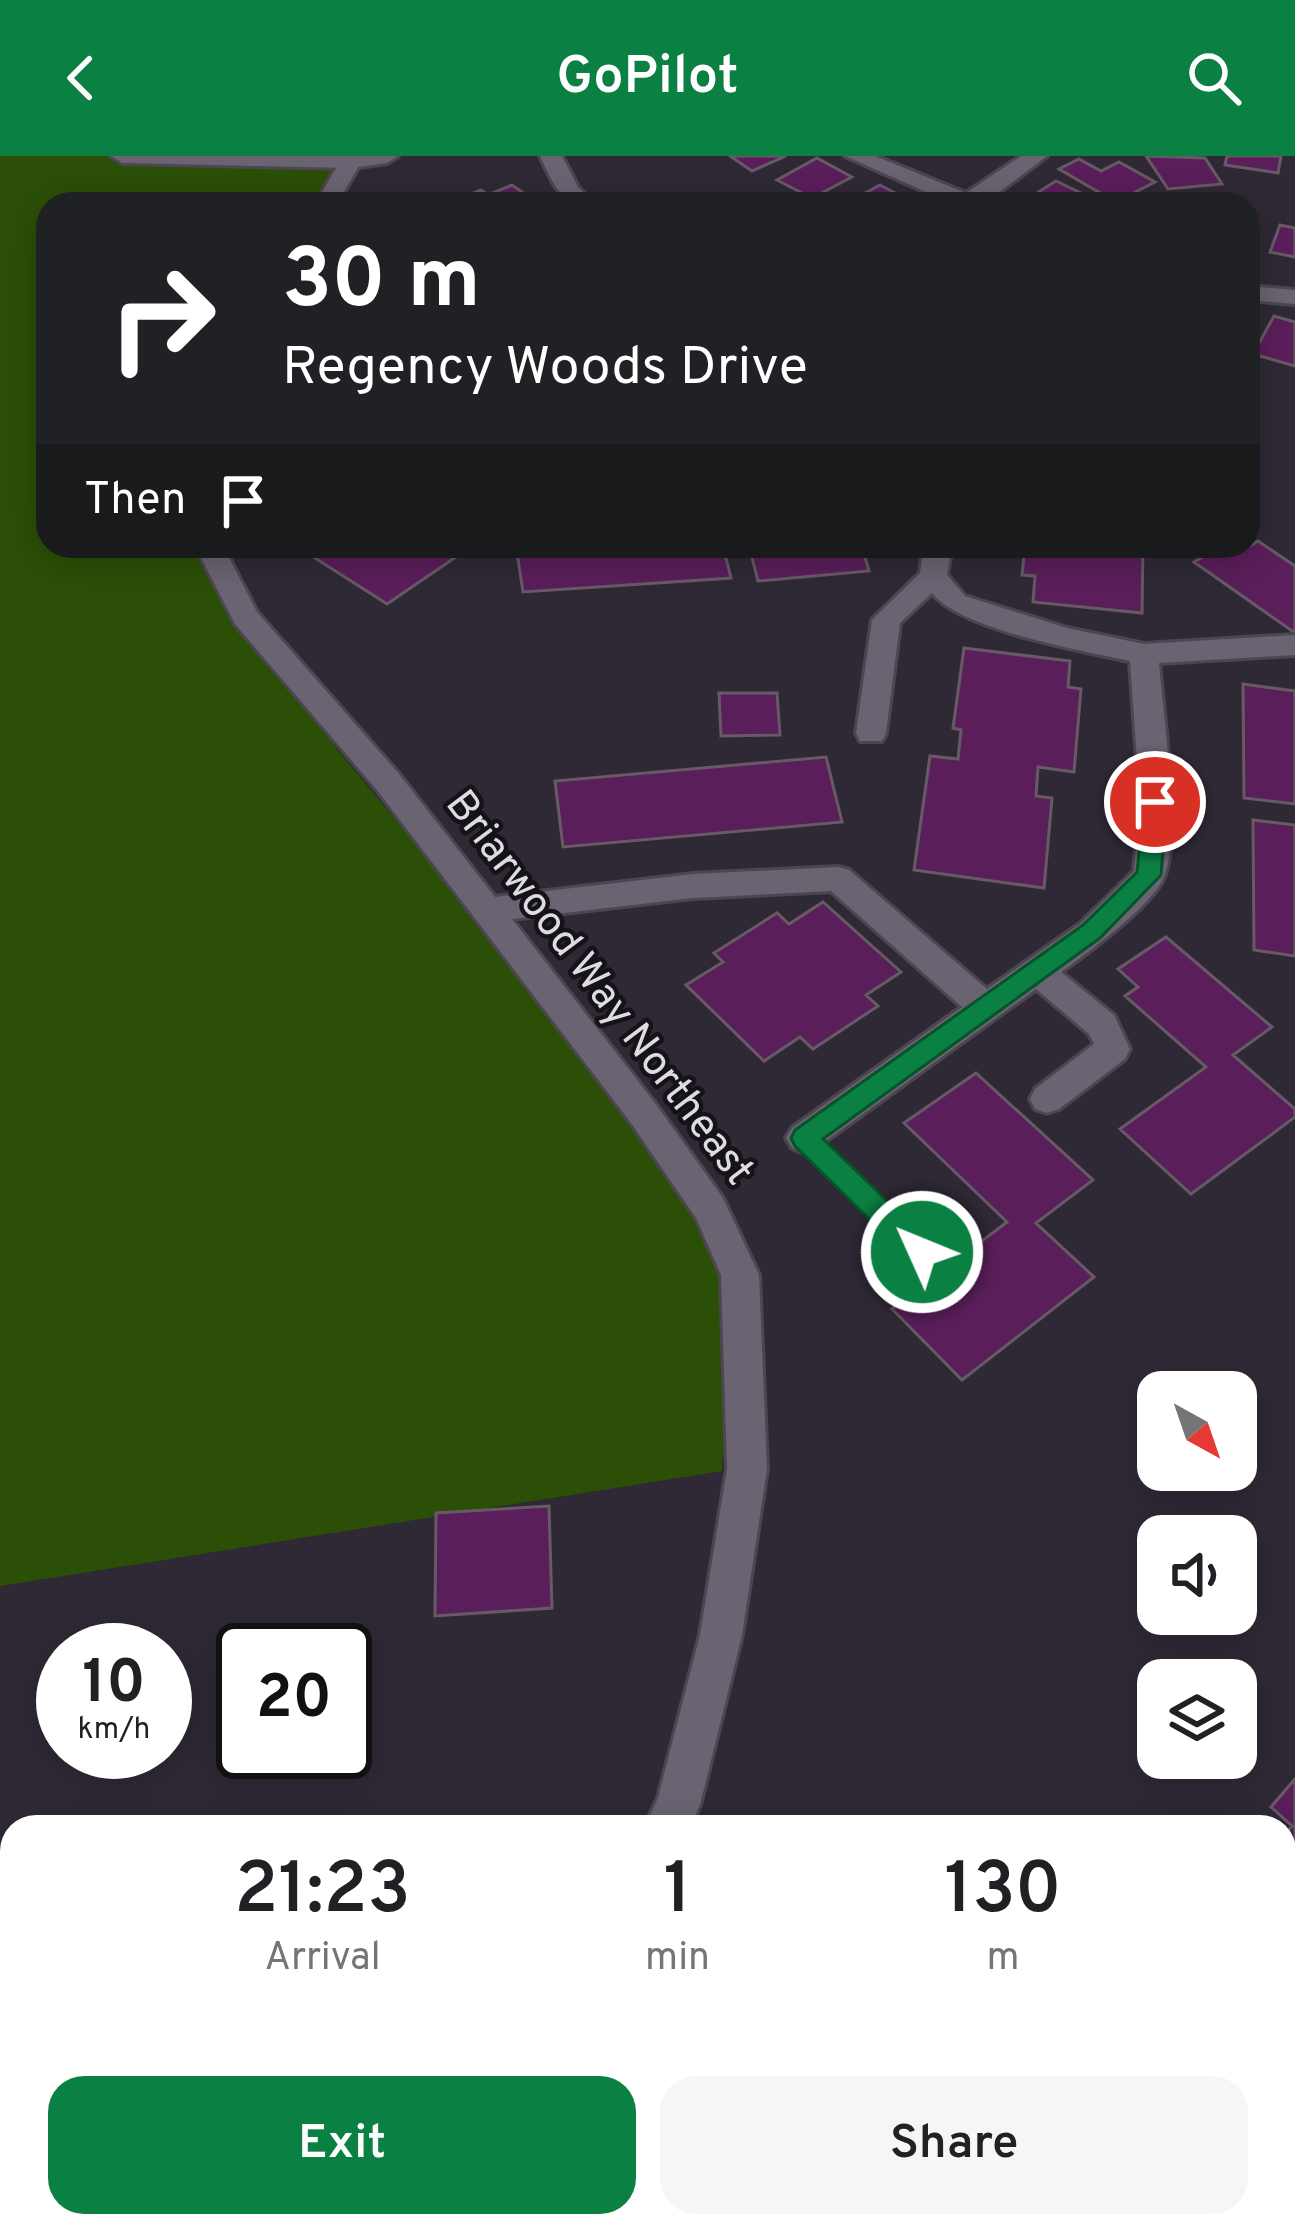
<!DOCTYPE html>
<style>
:root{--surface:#fff;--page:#f6f6f6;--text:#202124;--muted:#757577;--accent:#0b8043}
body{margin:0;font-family:Overpass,sans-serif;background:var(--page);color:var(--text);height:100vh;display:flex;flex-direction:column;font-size:45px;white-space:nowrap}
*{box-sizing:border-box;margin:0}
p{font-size:39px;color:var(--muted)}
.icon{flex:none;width:66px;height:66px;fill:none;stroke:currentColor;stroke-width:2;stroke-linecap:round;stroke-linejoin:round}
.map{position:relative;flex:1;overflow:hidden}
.panel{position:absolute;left:0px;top:1659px;width:1296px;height:423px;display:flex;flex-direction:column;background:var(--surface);border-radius:36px 36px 0 0;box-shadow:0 6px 30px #0003}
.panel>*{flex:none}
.banner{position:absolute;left:36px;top:36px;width:1224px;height:366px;border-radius:36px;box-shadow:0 6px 30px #0003;background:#202124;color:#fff;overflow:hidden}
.needle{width:78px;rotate:140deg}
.controls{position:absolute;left:1137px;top:1215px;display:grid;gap:24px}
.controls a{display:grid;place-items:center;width:120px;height:120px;border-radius:24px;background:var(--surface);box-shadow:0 6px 30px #0003;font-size:60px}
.speed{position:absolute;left:36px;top:1467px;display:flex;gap:24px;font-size:60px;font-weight:700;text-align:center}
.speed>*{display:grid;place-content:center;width:156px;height:156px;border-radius:50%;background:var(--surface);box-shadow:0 6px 30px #0003;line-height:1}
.speed small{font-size:30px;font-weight:400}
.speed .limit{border:6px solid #111;border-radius:18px;background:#fff;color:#111}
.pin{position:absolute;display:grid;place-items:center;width:102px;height:102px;color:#fff;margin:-51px;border:6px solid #fff;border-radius:50%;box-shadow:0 3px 12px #0007}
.me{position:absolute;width:132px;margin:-66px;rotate:314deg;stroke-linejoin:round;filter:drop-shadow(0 0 9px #0008)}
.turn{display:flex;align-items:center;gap:42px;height:252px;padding:0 48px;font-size:54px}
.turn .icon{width:156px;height:156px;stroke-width:2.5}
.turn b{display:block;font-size:84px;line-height:102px}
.then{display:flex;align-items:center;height:114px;padding:0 48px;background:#0003;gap:24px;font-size:45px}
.eta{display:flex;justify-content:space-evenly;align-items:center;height:204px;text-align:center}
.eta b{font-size:72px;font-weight:600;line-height:84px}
.cta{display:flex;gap:24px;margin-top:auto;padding:24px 48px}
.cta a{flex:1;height:138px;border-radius:36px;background:var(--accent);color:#fff;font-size:48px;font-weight:600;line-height:138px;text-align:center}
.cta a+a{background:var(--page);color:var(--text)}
header{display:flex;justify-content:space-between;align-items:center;height:156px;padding:0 48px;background:var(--accent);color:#fff;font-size:54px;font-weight:600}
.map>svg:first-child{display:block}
.green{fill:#2b4f06}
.building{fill:#5a1e5a;stroke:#665a65;stroke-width:3}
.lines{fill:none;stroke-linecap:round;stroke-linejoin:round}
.lane-casing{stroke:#4b4650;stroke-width:6}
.street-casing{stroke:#4b4650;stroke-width:6}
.secondary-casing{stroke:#4b4650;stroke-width:6}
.lane{fill:#6a6472;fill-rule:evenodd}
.street{fill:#6a6472;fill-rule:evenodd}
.secondary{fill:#6a6472;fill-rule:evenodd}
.route{fill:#0b8043;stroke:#07532c;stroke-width:3}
.labels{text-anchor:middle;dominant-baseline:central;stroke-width:9;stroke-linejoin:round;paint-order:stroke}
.street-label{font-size:42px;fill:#dedbe3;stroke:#151318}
</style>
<header><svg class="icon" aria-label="back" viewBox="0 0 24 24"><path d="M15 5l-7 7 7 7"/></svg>GoPilot<svg class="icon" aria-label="search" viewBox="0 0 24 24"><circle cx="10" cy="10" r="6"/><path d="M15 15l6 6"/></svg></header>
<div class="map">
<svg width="1295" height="2081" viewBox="0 0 1295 2081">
<rect width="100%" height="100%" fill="#2f2935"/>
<path class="green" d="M0,0H344L319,48H48V390H191L337,593L738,1077L722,1315L0,1430Z"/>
<path class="building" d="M730,0H786L752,15Z
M1146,0L1205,2L1222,28L1168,33Z
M1227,0H1281L1278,17L1225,9Z
M817,2L852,21L812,42L777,24Z
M1079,3L1101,15L1119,6L1155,26L1116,46L1059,13Z
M1056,25L1104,48L1026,44Z
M512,29L539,48H448L481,34L488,39Z
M880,29L914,47L845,48Z
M1280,69L1295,72V101L1270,96Z
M1274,160L1295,166V210L1253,198Z
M1258,385L1295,410V477L1194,406L1221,390H1250Z
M333,390H472L387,448L315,402Z
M516,390H723L731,422L523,436Z
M749,390H862L869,415L758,425Z
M1025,390H1143L1142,457L1033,446L1035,420L1022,419Z
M964,492L1070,505L1068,531L1081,533L1074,616L1038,611L1036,640L1052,642L1044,732L914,714L930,600L958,603L961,574L953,572Z
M1243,528L1295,535V648L1244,642Z
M719,537H777L780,579L721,580Z
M826,601L842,666L563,691L555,625Z
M1253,664L1295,669V800L1254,794Z
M823,746L901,816L866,839L878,850L813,893L800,881L764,905L686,829L723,806L714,797L777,757L789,768Z
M1166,781L1272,871L1233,899L1295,953V961L1191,1038L1120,973L1206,911L1125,840L1138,831L1118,813Z
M976,917L1093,1024L1036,1067L1094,1121L962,1224L892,1153L1007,1066L904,967Z
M549,1350L552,1452L435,1460L436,1357Z
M1295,1623V1723L1284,1713V1680L1292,1670L1271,1651Z
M1284,1941L1295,1953V1982L1284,1996Z
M213,2070H311L313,2081H214Z
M1217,2070H1269L1261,2081H1227Z"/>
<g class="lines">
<g class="lane-casing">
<path id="lane" d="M804,975L810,977L927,1090L930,1096L927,1102L921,1104L915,1102L798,987L795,982L798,977Z"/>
</g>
<g class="street-casing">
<path id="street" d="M343,0H359L362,5L337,48H315Z
M540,0H562L578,31L595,48C559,48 555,31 540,0Z
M845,0H875L966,37L1021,0H1047L984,48H953Z
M1248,130L1295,134V148L1248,144Z
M195,390H223L257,456L399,618L495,741L693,718L838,711L849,714L987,833L1081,767L1134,715L1140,646L1130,505C1082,495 960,473 932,437L900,467L886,577L882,585H860L856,577L872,464L920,417L924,390H952L947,419L965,440L1067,472L1144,488L1295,479V499L1159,507C1163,556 1181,679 1164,721C1153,749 1086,798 1061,816L1114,859L1130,893L1125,903L1059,953L1047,957L1035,953L1030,943L1035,933L1094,888L1089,878L1036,833L816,992L804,997L792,992L786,982L792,972L962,851L831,735L693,742L512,763L655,947L723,1042L759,1119L767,1313L742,1479L700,1649L690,1671H644L658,1642L700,1479L727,1313L721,1119L696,1062L631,967L377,634L235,468Z
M12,1870V1918L0,1922V1874Z
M878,2070H935L940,2081H883Z"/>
</g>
<g class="secondary-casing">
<path id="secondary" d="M111,0H398L387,7L351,12L122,7Z"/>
</g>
<use href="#lane" class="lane"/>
<use href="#street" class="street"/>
<use href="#secondary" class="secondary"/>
</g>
<path class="route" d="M1155,637L1167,646L1161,719L1100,782L823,983L931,1087L936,1096L931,1105H912L795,990L791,982L795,974L1083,769L1137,716L1144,646Z"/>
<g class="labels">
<g class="street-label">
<text transform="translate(598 833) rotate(53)">Briarwood Way Northeast</text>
</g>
</g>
</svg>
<div class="controls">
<a><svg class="needle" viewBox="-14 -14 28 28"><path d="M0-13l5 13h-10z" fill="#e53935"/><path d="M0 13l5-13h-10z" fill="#757577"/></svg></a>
<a><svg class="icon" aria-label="sound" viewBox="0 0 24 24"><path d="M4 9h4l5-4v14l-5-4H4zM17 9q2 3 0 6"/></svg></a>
<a><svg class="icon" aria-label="layers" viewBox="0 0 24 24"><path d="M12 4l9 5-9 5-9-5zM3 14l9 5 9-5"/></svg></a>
</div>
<div class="speed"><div>10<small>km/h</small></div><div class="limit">20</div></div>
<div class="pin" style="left:1155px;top:646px;background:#d93025"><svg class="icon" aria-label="arrive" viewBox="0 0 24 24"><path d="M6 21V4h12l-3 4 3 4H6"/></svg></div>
<svg class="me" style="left:922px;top:1096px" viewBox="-20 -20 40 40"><circle r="17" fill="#0b8043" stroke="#fff" stroke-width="3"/><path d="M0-11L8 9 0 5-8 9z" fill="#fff"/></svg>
<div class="banner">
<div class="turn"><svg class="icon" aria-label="right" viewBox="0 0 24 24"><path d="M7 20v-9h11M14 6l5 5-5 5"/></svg><div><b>30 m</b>Regency Woods Drive</div></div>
<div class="then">Then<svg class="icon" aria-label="arrive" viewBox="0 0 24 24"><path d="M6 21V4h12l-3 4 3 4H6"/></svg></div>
</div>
<section class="panel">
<div class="eta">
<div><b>21:23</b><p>Arrival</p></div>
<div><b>1</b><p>min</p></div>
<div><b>130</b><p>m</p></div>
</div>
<div class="cta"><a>Exit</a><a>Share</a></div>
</section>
</div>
